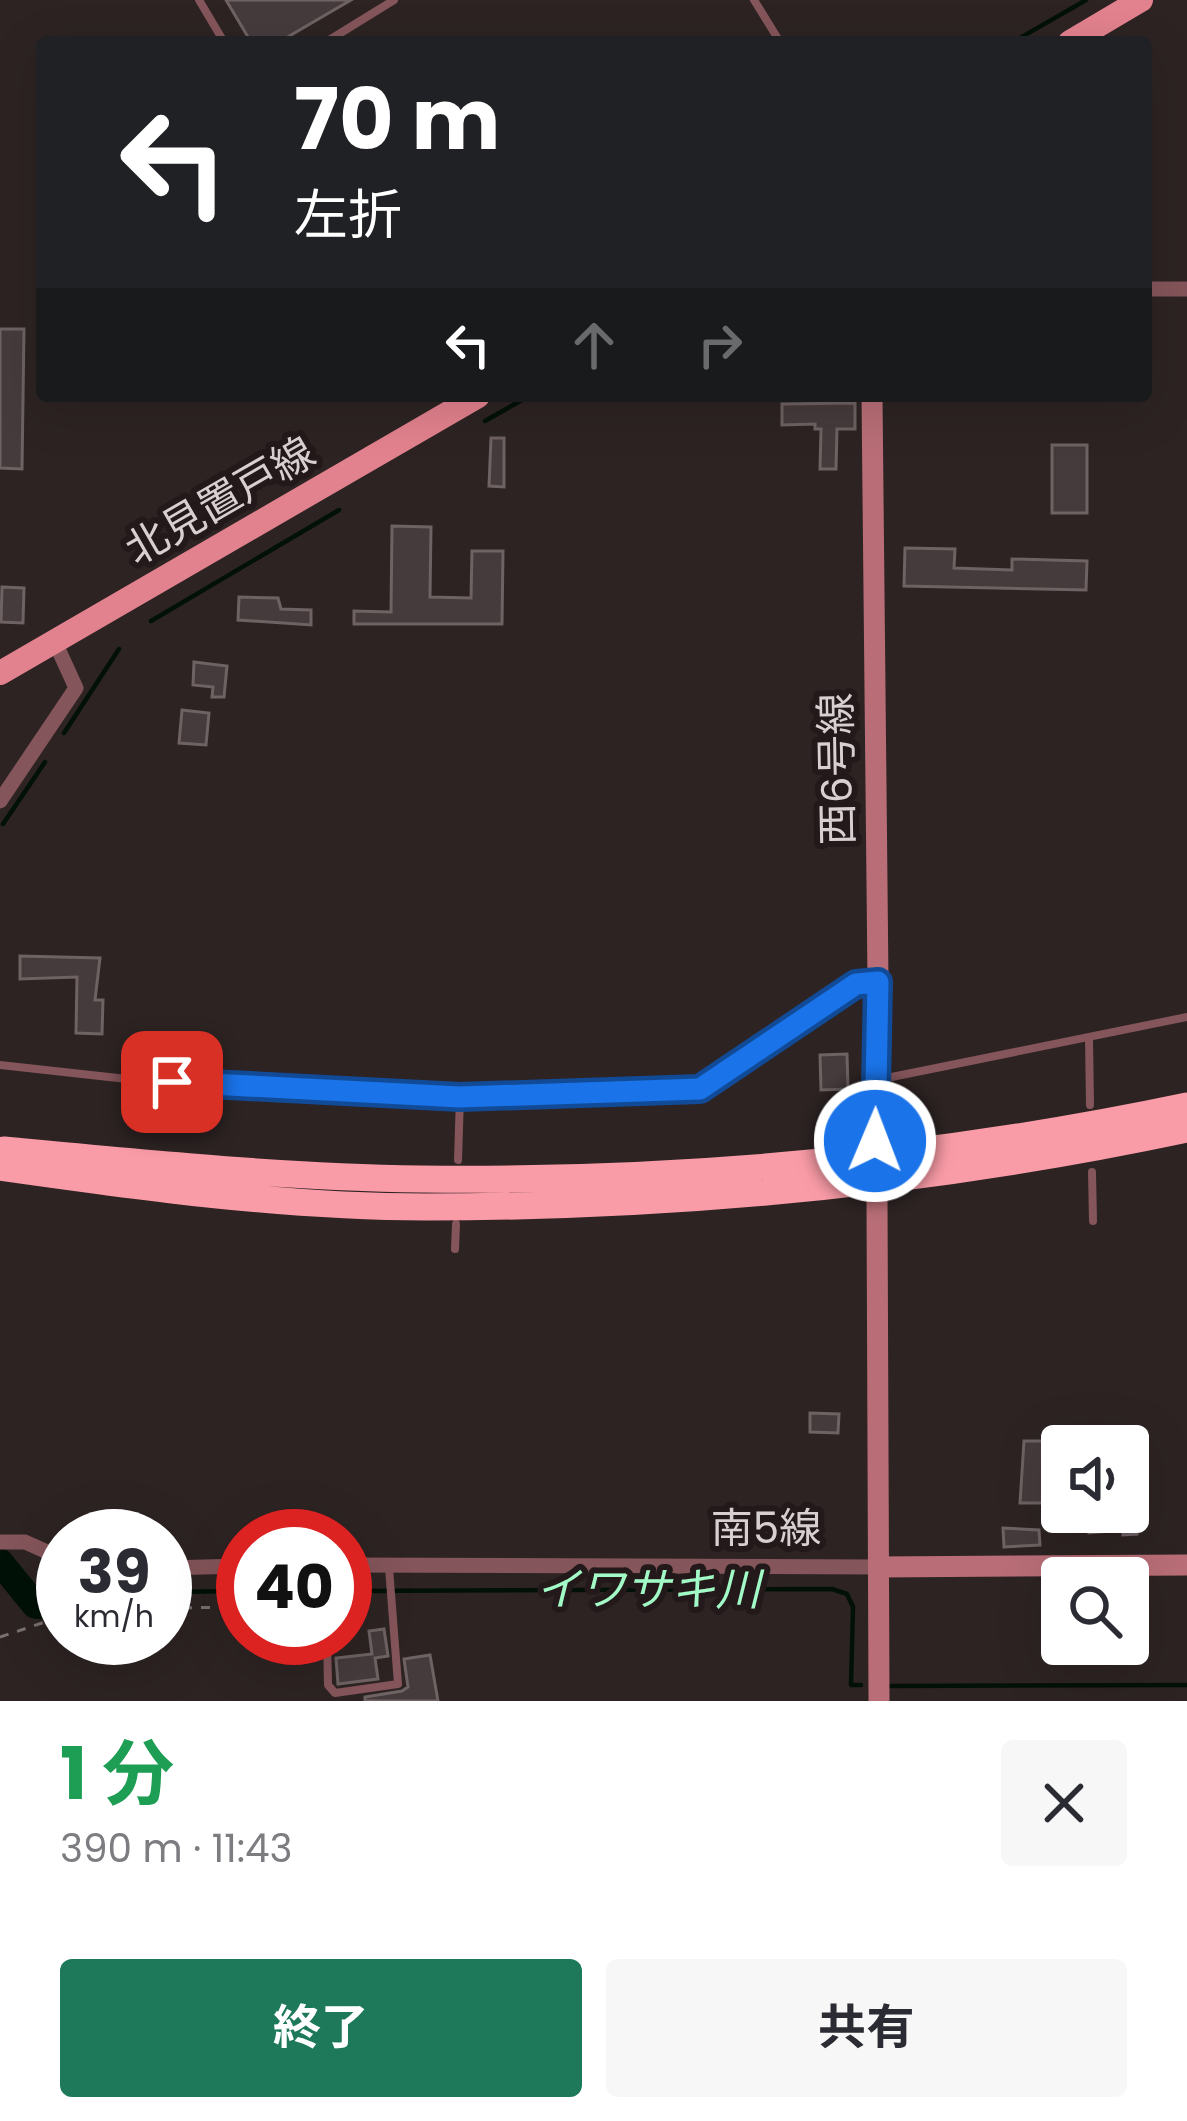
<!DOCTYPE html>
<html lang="ja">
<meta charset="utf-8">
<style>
:root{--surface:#fff;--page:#f7f7f7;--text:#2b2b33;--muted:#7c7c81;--accent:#1e795a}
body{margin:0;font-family:Poppins,"Noto Sans JP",sans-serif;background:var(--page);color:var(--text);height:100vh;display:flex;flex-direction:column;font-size:45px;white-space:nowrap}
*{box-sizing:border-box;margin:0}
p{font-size:39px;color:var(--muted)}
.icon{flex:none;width:66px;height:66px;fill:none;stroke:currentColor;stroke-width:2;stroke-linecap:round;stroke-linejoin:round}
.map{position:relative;height:1701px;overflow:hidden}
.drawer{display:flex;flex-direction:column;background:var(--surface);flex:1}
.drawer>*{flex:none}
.guide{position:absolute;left:36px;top:36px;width:1116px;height:366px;border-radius:12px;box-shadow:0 12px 48px #0002;background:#202124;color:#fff;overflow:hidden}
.fabs{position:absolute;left:1041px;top:1425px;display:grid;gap:24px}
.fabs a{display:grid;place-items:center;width:108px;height:108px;border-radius:12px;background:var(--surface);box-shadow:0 12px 48px #0002;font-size:60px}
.speed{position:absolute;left:36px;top:1509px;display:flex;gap:24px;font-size:60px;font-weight:700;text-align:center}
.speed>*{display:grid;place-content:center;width:156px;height:156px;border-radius:50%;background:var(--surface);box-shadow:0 12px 48px #0002;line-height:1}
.speed small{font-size:30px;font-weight:400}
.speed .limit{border:18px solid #d22;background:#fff;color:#111}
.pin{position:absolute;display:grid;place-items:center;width:102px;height:102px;color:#fff;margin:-51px;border-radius:24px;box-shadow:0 6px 18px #0006}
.me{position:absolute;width:132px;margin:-66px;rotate:1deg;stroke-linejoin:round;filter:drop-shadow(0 0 9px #0008)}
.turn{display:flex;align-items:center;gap:42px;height:252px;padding:0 60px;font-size:54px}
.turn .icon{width:156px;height:156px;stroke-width:2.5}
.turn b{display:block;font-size:84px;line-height:102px}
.lanes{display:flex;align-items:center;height:114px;padding:0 60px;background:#0003;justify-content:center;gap:60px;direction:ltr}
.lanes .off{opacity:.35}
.round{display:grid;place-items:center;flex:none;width:126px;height:126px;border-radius:12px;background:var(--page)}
.head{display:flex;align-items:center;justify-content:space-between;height:204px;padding:0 60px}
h1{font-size:72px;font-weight:700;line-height:90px;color:#1e9e55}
.action{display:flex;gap:24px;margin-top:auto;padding:24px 60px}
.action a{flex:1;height:138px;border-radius:12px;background:var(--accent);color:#fff;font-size:48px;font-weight:700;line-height:138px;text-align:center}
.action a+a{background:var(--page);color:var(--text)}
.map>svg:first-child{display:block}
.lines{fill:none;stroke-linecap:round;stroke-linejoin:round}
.stream{stroke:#021108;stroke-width:4.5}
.river{stroke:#021108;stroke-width:27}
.building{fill:#463b3c;stroke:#6e6263;stroke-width:3}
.path{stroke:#7a7171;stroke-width:3;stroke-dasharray:9 9;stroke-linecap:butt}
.lane{stroke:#84555a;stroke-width:8}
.street{stroke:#84555a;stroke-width:15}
.secondary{stroke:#b96e77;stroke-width:21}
.primary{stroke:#e2828e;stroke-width:24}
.highway{stroke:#fa9ca7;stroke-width:27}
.route-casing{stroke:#114b97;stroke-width:30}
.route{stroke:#1a73e8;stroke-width:21}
.labels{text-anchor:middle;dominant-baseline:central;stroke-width:12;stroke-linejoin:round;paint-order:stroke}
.street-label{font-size:42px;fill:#d7cfd0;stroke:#23191a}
.water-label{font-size:45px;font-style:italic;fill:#a2fac7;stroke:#23191a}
</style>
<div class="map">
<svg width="1187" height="1701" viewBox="0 0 1187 1701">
<rect width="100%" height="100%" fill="#2d2323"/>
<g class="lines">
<path class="stream" d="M1013,42L1086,0
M485,421L529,396
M151,621L339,510
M64,733L119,649
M3,824L45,762
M345,1591L832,1589L847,1594L853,1607L851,1685H861
M165,1592L243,1591
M891,1686L1187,1685"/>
<path class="river" d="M0,1562L35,1605L54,1607L63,1601"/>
</g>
<path class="building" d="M226,0H351L279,42H251Z
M0,329H24L22,469L0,468Z
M855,403V429H837L836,469H820L821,429H815V424L782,425V404Z
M491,438H504V487L489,486Z
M1052,445H1087V513H1052Z
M392,526L431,527L430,597L471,598L472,551H503L502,624H354V611L391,612Z
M905,548L955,549L954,568L1012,570V559L1087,561L1086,590L904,586Z
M2,587L24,588L23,623L1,622Z
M239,597L278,598L281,609L311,610V625L238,620Z
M194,662L227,666L224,697H212L213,687L193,685Z
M182,710L209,713L206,745L179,743Z
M20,956L100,958L95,1000H103L102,1034L76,1033L77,977L20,979Z
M847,1054L848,1089L821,1090L820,1055Z
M810,1413L839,1414L838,1433L810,1432Z
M1024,1441H1062V1503H1020Z
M1086,1512H1137V1534L1123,1535V1530L1089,1533Z
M1003,1528L1039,1530L1040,1545L1004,1547Z
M384,1629L388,1656L375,1658L378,1679L338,1684L336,1658L372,1654L369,1631Z
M430,1655L438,1701H365V1697L402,1691L408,1687L404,1659Z"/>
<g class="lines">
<path class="path" d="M165,1608L243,1607
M0,1637L63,1616"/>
<path class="lane" d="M199,0L224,42
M754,0L780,42
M326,42L394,0
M1089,1038L1090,1105
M0,1065L127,1079L460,1097L700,1089L856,984L877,982
M877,1080L1187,1017
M458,1160L460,1097
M1092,1172L1093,1221
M455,1249L456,1224
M327,1638L328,1685L335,1693L398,1684L389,1568"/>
<path class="street" d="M1146,289H1187
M0,801L76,688L55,642
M0,1542H25L63,1559
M345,1565L879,1567
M165,1568L243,1566"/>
<path class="secondary" d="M872,396L878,982L875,1141
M877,1198L879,1701
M879,1567L1187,1565"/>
<path class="primary" d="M1070,42L1141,0
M0,673L478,396"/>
<path class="highway" d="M4,1150C142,1163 282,1177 421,1179C678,1182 935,1159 1187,1106
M0,1167C141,1187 284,1207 426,1207C681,1207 938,1182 1187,1129"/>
</g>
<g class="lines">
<g class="route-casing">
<path id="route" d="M172,1082L460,1097L700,1089L856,984L878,982L875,1141"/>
</g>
<use href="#route" class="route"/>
</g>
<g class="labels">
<g class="street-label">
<text transform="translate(220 501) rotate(-30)">北見置戸線</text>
<text transform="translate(837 769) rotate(-91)">西6号線</text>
<text x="766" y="1528">南5線</text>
</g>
<g class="water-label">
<text x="648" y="1589">イワサキ川</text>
</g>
</g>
</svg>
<div class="fabs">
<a><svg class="icon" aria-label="sound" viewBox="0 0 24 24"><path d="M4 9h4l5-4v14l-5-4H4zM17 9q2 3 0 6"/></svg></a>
<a><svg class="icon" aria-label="search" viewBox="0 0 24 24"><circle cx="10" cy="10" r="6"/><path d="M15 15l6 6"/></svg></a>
</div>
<div class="speed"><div>39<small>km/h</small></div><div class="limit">40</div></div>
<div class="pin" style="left:172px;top:1082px;background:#d93025"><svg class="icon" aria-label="arrive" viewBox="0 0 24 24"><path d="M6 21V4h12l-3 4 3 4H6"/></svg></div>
<svg class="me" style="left:875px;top:1141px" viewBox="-20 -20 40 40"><circle r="17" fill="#1a73e8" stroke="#fff" stroke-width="3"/><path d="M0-11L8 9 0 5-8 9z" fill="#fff"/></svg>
<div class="guide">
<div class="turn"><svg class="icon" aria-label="left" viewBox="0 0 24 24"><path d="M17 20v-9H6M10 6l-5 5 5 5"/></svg><div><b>70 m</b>左折</div></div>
<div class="lanes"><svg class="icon" aria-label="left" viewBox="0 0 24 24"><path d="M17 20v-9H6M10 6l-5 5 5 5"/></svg><svg class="icon off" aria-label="ahead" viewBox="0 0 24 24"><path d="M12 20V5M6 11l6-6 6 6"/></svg><svg class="icon off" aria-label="right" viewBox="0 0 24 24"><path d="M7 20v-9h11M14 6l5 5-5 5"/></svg></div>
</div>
</div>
<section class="drawer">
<div class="head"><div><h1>1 分</h1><p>390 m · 11:43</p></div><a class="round"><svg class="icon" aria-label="close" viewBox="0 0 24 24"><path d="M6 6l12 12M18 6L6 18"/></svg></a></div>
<div class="action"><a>終了</a><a>共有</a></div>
</section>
